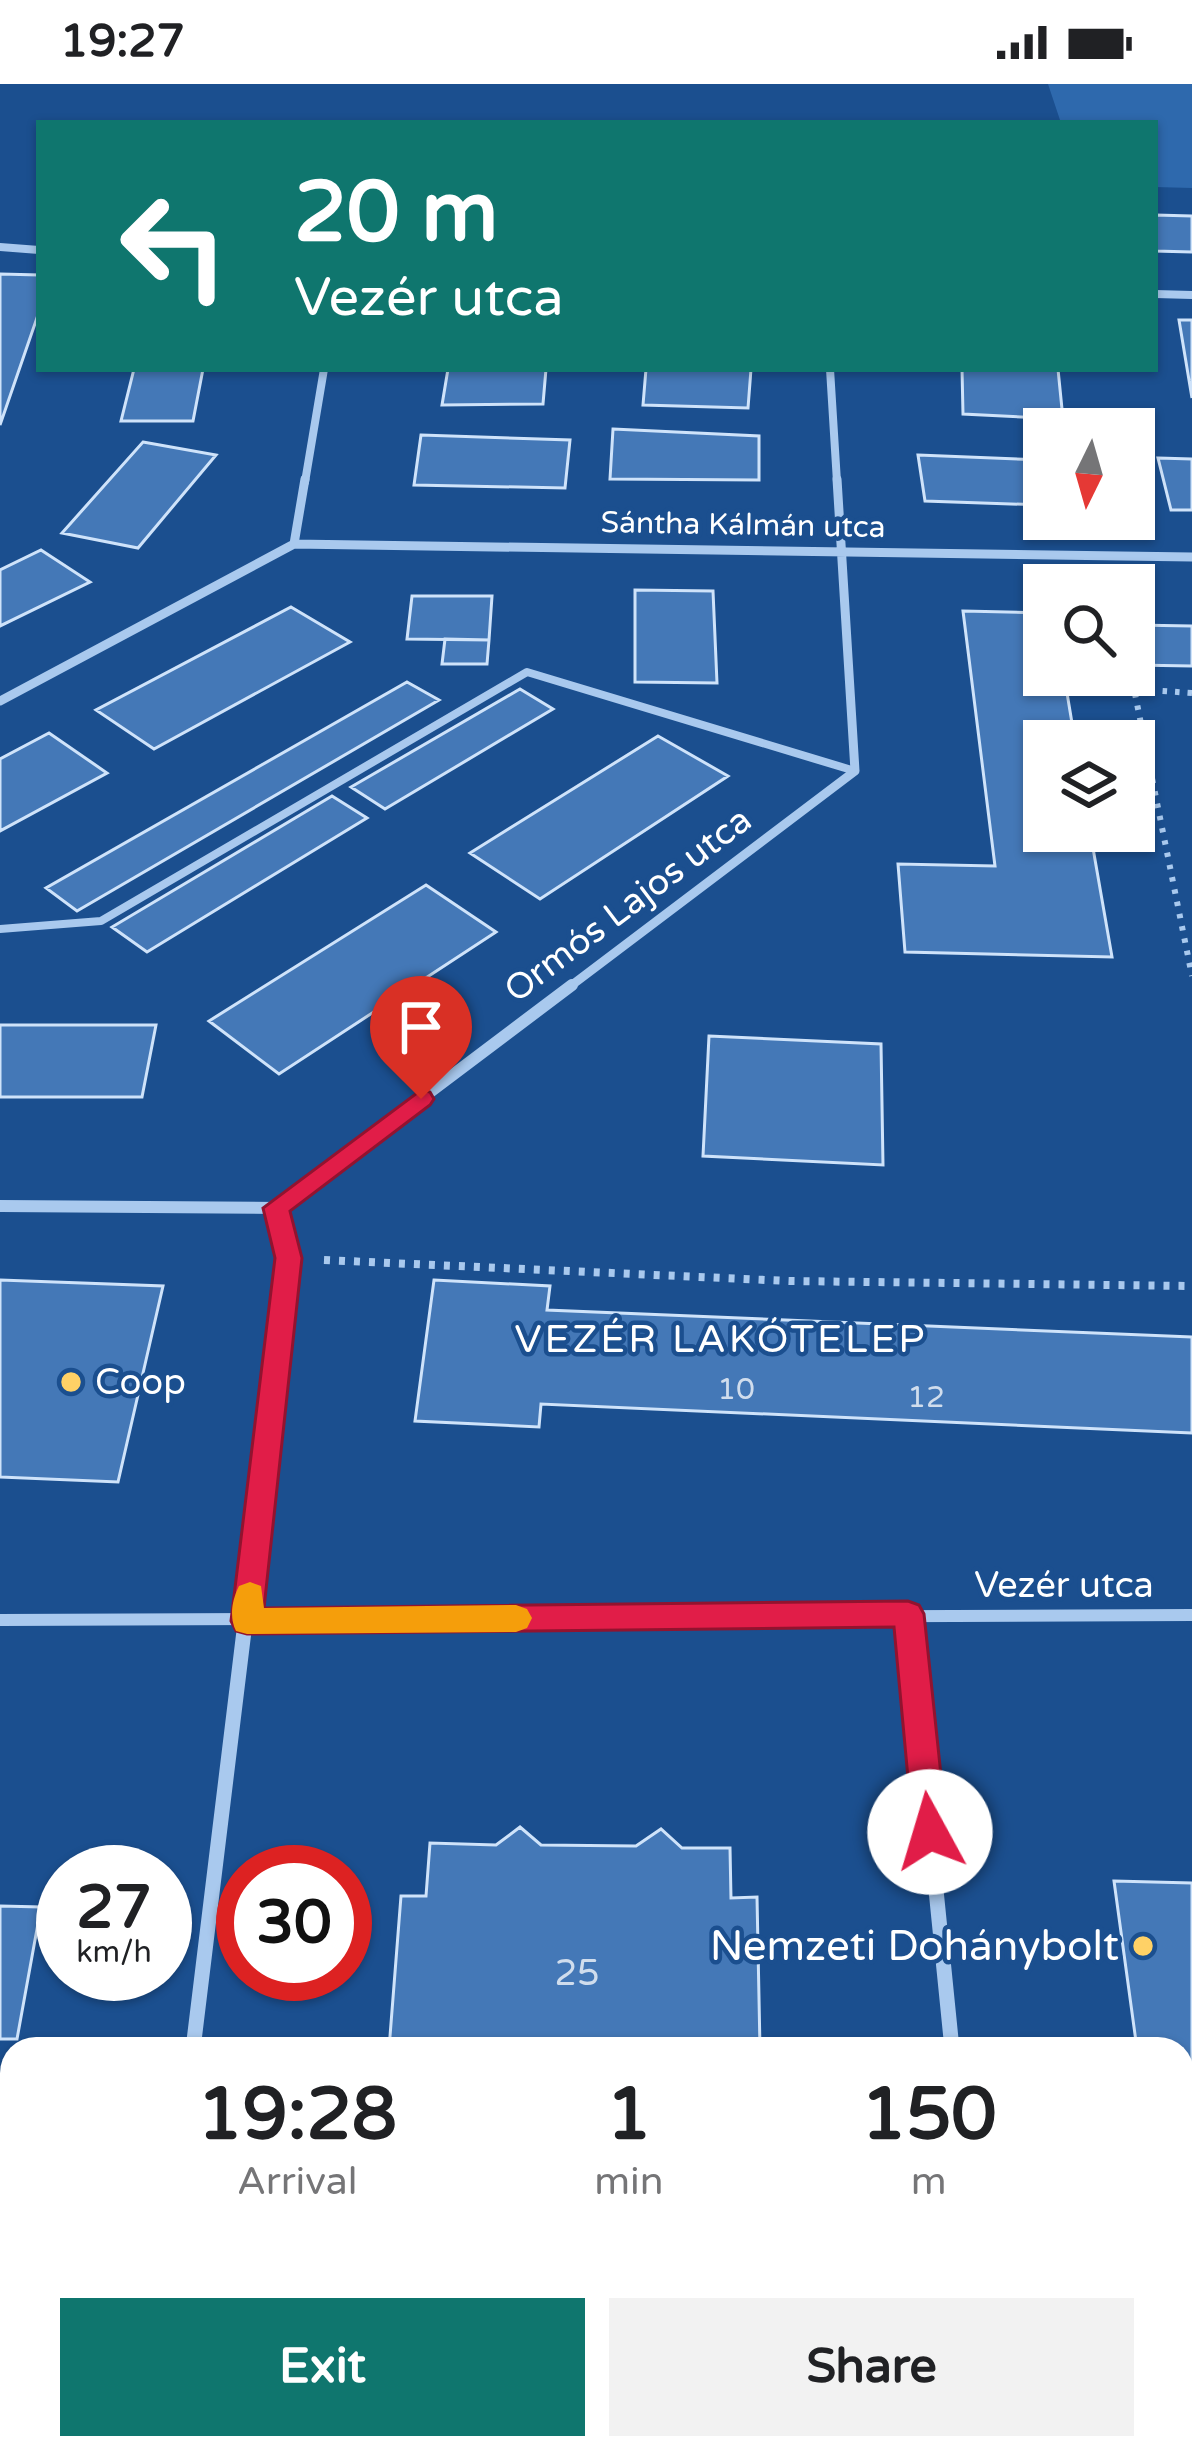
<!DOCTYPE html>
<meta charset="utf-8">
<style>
:root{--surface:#fff;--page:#f2f2f2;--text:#202124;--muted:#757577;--accent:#0f766e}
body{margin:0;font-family:"Varela Round",sans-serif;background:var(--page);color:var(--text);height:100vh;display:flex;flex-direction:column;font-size:45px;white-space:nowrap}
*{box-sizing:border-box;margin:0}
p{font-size:39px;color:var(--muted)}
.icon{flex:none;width:66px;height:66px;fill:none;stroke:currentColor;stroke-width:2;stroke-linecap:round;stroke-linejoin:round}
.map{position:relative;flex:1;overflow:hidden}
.sheet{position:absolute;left:0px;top:1953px;width:1194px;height:423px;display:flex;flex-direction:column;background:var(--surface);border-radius:36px 36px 0 0;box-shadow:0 3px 9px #0004}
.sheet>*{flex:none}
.banner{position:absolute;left:36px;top:36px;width:1122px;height:252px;border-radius:0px;box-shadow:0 3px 9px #0004;background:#0f766e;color:#fff;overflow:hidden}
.needle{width:78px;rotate:185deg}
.fabs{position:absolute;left:1023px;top:324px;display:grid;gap:24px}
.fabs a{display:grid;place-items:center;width:132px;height:132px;border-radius:0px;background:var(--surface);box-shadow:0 3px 9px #0004;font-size:60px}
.speed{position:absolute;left:36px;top:1761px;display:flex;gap:24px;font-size:60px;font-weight:700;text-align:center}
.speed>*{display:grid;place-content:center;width:156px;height:156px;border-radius:50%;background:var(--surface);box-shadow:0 3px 9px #0004;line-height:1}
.speed small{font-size:30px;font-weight:400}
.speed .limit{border:18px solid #d22;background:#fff;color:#111}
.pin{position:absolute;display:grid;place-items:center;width:102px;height:102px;color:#fff;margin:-123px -51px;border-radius:50% 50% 50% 0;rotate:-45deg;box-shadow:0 0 12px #0007}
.pin .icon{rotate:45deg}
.me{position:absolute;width:132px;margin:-66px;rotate:354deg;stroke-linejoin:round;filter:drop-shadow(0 0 9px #0008)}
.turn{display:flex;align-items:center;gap:42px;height:252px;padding:0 60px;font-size:54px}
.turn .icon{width:156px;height:156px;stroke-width:2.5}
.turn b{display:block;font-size:84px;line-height:102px}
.eta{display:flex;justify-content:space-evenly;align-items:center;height:204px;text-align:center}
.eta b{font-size:72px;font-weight:700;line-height:84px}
.cta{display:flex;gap:24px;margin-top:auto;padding:24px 60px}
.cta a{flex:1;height:138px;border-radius:0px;background:var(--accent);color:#fff;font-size:48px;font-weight:700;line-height:138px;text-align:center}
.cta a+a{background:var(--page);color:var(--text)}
.status{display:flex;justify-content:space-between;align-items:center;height:84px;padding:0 60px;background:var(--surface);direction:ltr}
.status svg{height:33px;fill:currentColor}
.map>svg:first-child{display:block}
.green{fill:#2e69ad}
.building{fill:#4478b7;stroke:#cfe3fa;stroke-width:3}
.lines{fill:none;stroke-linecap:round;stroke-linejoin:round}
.path-far1{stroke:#a9c9ee;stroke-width:6;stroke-dasharray:4.5 8;stroke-linecap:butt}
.path{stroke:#a9c9ee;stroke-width:8;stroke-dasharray:6 9;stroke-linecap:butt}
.service{stroke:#a9c9ee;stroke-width:8}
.minor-far3{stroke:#a9c9ee;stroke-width:8}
.minor-far2{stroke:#a9c9ee;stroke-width:9}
.minor-far1{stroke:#a9c9ee;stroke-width:12}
.minor{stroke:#a9c9ee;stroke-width:15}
.route{fill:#e11d48;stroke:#92132f;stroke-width:3}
.slow{fill:#f59e0b}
.poi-dot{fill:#ffd166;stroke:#1b4f8f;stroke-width:4.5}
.labels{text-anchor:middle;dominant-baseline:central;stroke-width:9;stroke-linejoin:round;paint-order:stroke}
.far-street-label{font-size:30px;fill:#fff;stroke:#1b4f8f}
.number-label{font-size:30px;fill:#d0dded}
.street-label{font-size:36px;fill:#fff;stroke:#1b4f8f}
.poi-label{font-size:36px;fill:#fff;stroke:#1b4f8f;text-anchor:start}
.near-number-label{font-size:36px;fill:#d0dded}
.neighbourhood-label{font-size:39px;letter-spacing:3px;fill:#fff;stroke:#1b4f8f}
.near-poi-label{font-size:42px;fill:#fff;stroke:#1b4f8f;text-anchor:end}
</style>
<div class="status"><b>19:27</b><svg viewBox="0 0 49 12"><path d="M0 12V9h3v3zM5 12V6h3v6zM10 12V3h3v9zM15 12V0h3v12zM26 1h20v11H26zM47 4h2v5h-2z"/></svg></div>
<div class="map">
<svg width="1192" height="2375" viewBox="0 0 1192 2375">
<rect width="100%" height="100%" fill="#1b4f8f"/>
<path class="green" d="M1048,0H1192V104L1155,103V39H1061Z"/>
<path class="building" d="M1155,131L1192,132V168L1155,167Z
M0,190L39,191V228L0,341Z
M1179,236H1192V314Z
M134,285H203L193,337H121Z
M448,285H546L543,320L442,321Z
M646,285H751L748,324L643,321Z
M962,285H1058L1063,335L963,330Z
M613,345L759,352V396L610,395Z
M421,351L570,356L565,404L414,401Z
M143,358L216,371L138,464L62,449Z
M918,371L1044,376V421L925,417Z
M1158,374L1192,375V426H1171Z
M41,466L90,498L0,542V486Z
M635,506L713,507L717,599L635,598Z
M412,512H492L489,556L407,555Z
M291,523L350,558L154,665L96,626Z
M963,527L1044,529V591H1064L1075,657H1044V747H1090L1112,873L905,868L898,780L995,782Z
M1134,541L1192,542V582L1134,581Z
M445,555L489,556L487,580H442Z
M407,598L439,616L77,827L46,804Z
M520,605L553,625L385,725L351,703Z
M49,649L107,689L0,747V675Z
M658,652L728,692L540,815L470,769Z
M332,712L367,734L147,868L112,843Z
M426,801L496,848L279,990L209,937Z
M0,941H156L142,1013H0Z
M709,952L881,960L883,1081L703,1072Z
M0,1196L163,1202L118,1398L0,1393Z
M434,1196L550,1202L547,1226L1192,1253V1349L541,1320L539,1343L415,1337Z
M520,1743L541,1761L636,1762L661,1745L682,1764H730L731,1814L757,1813L760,1965H389L401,1812H426L430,1759L496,1761Z
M1114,1797L1192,1799V2038L1182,2037V1965H1137Z
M0,1822L41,1823L17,1955H0Z
M1182,2037L1192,2038V2359L1182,2287Z
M0,2277H12V2320L0,2319Z
M0,2319L12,2320V2364L43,2367L0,2366Z
M355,2364H554V2375H354Z
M791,2364H893L894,2375H792Z"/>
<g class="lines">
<path class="path-far1" d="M1192,609L1134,605L1192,892"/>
<path class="path" d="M324,1176L789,1197L1192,1202"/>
<path class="service" d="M0,845L101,837L527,588L855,687"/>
<path class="minor-far3" d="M0,163L39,166
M1155,210L1192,211
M830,285L837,398
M305,398L324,285"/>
<path class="minor-far2" d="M294,460L1192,473
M0,617L294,460L305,395
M568,904L855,687L837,395"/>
<path class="minor-far1" d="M0,1122L276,1124
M908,1530L910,1550
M0,1536L1192,1531
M243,1550L289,1174L276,1124L572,901"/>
<path class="minor" d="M910,1547L952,1965
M193,1965L244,1547
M991,2364L992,2375
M141,2375L142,2364"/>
</g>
<path class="route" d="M421,1006L430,1008L434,1015L430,1021L290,1127L302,1174L264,1524L908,1517L919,1521L924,1530L947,1748L942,1758L930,1763L918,1758L913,1748L894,1543L247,1550L236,1547L231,1537L275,1174L263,1124Z"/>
<path class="slow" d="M250,1498L261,1502L264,1524L516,1521L527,1525L532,1534L527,1544L516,1548L247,1550L236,1547C229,1533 232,1516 239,1502Z"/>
<g class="poi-dot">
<circle cx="71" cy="1298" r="12"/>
<circle cx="1143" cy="1862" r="12"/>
</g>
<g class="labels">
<g class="far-street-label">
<text transform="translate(743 441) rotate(1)">Sántha Kálmán utca</text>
</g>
<g class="number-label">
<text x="736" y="1305">10</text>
<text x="926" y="1313">12</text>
</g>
<g class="street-label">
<text transform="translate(628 821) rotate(-37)">Ormós Lajos utca</text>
<text x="1064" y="1501">Vezér utca</text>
</g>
<g class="poi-label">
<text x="95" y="1298">Coop</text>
</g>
<g class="near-number-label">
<text x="577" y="1889">25</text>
</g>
<g class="neighbourhood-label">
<text x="721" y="1255">VEZÉR LAKÓTELEP</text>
</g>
<g class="near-poi-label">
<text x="1119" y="1862">Nemzeti Dohánybolt</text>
</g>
</g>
</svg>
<div class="fabs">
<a><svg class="needle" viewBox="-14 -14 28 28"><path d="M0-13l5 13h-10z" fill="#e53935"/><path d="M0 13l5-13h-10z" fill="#757577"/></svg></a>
<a><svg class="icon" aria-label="search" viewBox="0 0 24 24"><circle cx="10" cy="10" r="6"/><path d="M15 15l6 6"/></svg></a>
<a><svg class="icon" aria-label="layers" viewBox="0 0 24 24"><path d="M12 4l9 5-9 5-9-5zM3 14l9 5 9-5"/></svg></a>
</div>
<div class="speed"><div>27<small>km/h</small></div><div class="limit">30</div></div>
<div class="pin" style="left:421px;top:1015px;background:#d93025"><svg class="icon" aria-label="arrive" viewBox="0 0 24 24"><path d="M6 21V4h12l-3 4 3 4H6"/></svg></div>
<svg class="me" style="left:930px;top:1748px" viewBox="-20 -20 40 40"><circle r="19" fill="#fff"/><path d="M0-13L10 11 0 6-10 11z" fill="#e11d48"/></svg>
<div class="banner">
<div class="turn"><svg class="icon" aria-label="left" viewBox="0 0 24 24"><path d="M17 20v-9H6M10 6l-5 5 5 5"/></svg><div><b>20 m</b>Vezér utca</div></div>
</div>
<section class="sheet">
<div class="eta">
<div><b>19:28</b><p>Arrival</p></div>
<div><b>1</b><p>min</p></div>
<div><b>150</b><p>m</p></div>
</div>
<div class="cta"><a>Exit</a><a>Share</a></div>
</section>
</div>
